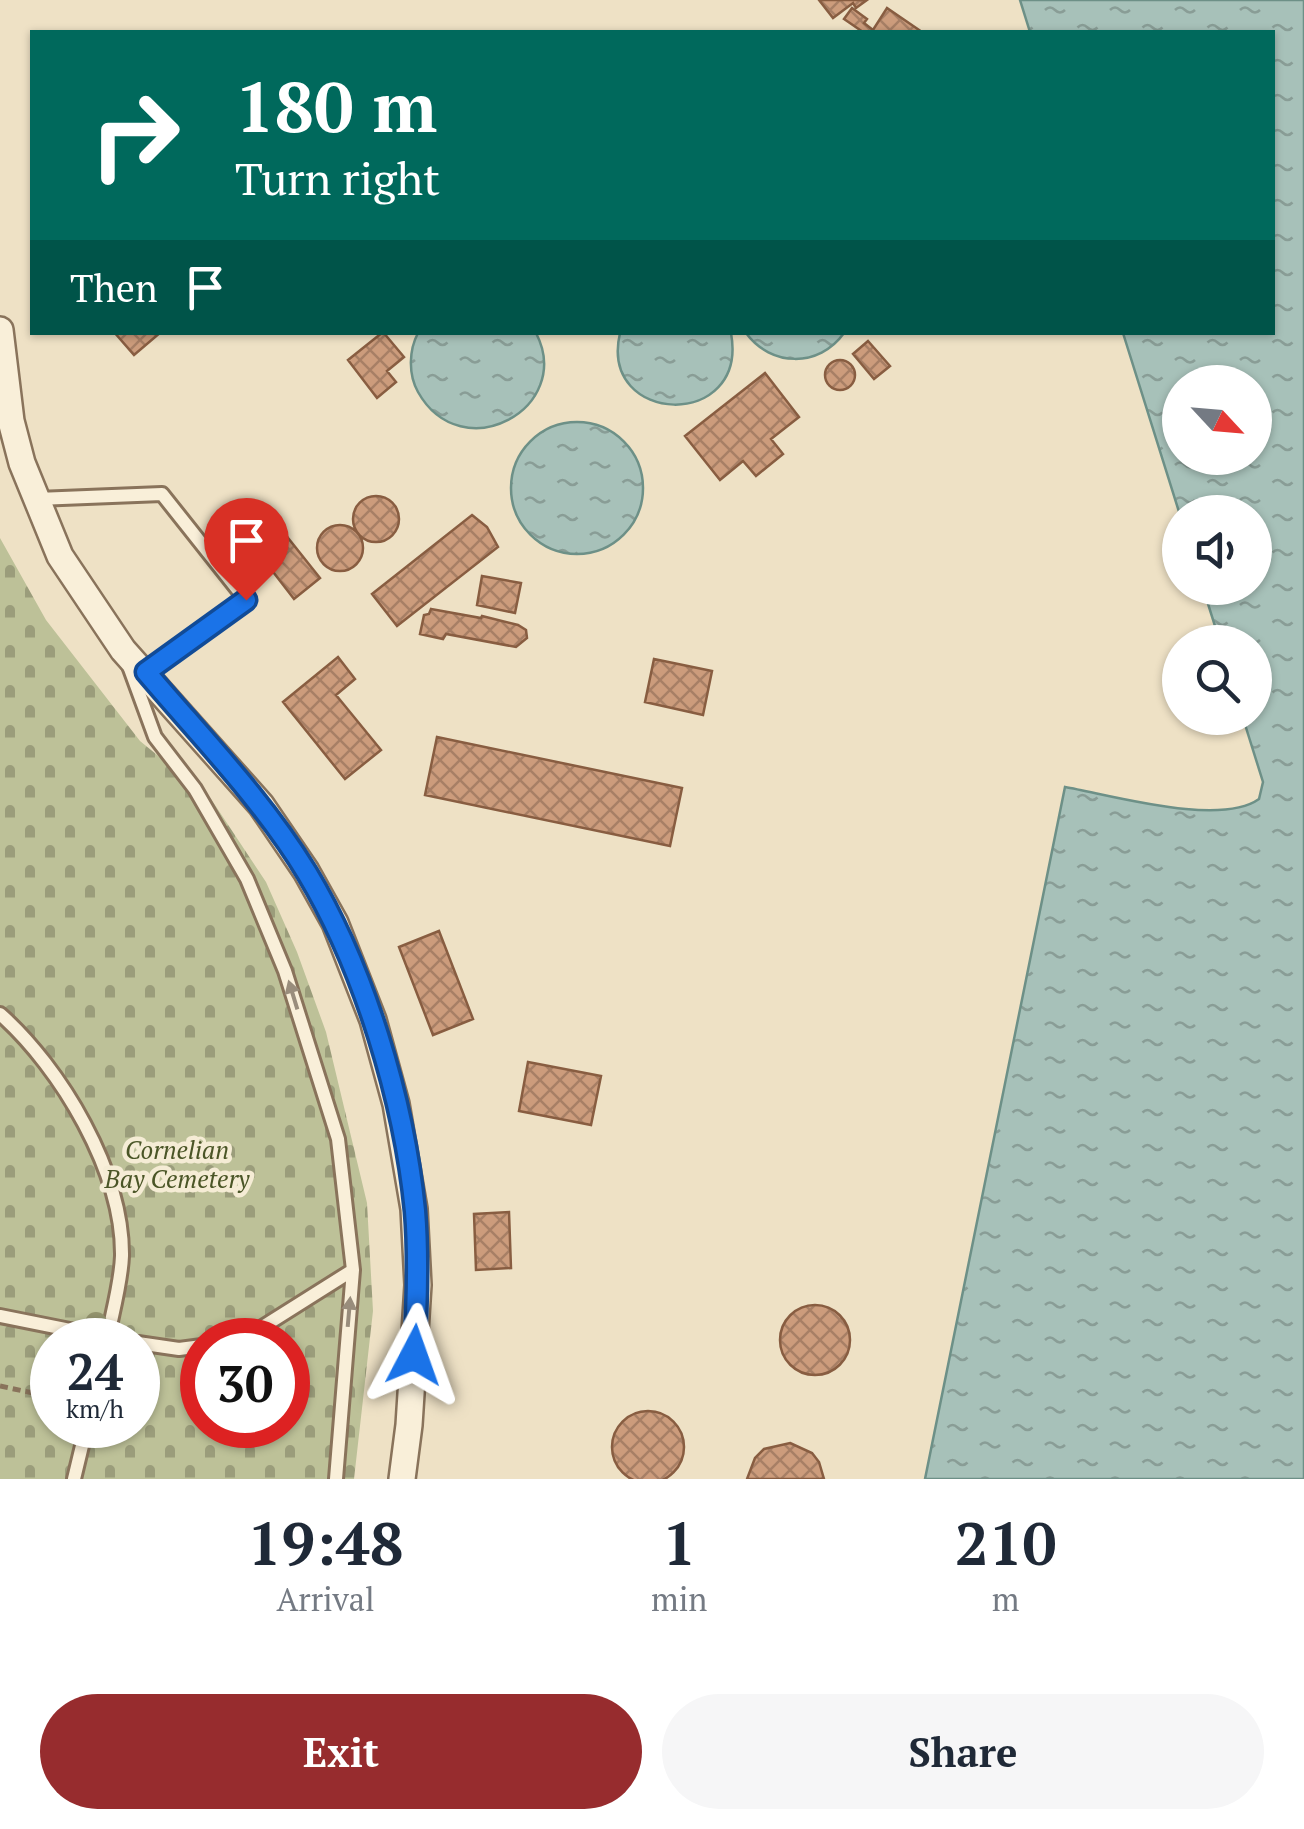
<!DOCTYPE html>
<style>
:root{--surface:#fff;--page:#f6f6f7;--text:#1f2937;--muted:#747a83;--accent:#972c2e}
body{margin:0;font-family:"PT Serif",serif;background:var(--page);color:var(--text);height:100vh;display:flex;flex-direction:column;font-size:38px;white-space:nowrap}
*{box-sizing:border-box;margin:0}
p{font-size:32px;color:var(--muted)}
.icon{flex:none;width:55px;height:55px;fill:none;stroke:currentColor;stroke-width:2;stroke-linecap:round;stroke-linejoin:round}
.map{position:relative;height:1479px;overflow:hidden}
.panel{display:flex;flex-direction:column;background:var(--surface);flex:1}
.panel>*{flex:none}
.hud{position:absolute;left:30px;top:30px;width:1245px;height:305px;border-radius:0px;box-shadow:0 2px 8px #0004;background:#00695c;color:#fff;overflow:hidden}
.needle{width:65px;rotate:116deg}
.controls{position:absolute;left:1162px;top:365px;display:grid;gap:20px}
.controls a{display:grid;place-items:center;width:110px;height:110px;border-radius:50%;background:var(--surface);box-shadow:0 2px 8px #0004;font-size:50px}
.speed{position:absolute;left:30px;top:1318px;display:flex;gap:20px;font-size:50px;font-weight:700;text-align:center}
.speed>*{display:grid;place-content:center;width:130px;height:130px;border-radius:50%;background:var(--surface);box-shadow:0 2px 8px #0004;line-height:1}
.speed small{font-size:25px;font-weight:400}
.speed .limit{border:15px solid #d22;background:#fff;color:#111}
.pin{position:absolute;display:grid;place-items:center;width:85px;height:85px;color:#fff;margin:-102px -42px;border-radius:50% 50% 50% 0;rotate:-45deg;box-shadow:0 0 10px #0007}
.pin .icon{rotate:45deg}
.me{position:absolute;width:110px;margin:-55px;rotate:4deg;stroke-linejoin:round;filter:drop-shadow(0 0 8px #0008)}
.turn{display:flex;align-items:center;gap:35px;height:210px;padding:0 40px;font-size:45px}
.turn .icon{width:130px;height:130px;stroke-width:2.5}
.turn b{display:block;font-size:70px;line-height:85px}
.then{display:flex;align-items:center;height:95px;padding:0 40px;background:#0003;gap:20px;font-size:38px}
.eta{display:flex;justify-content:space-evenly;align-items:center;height:170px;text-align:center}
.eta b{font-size:60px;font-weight:700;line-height:70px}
.primary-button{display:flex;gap:20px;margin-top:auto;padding:20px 40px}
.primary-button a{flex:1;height:115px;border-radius:60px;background:var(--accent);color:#fff;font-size:40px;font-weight:700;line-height:115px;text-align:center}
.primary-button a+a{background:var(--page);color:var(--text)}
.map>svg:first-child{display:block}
.cemetery{fill:url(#cemetery-stones);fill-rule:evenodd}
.water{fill:url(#water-ripples);stroke:#6d9087;stroke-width:2.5;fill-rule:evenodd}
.building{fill:url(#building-cross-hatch);stroke:#885d41;stroke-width:2.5}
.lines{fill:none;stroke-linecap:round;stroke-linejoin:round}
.lane-casing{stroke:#89735b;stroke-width:18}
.street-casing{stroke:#89735b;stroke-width:30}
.path{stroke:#89735b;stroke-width:5;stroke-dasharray:8 5;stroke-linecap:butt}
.lane{stroke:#f9efd9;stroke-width:12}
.street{stroke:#f9efd9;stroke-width:25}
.tree{fill:#94946e}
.oneway{fill:#998d7c}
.route-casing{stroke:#114b97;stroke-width:25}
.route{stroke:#1a73e8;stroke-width:18}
.labels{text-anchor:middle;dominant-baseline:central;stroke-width:9;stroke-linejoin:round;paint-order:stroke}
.park-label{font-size:25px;font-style:italic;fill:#4a5526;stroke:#f5ecd5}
</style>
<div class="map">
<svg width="1304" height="1479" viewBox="0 0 1304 1479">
<defs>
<pattern id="cemetery-stones" width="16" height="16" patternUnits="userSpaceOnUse" patternTransform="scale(2.5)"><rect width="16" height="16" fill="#bdc198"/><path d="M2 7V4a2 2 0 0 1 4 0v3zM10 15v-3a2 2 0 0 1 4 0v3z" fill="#9b9d7b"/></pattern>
<pattern id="water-ripples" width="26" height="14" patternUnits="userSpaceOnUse" patternTransform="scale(2.5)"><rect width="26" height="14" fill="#a7c1b9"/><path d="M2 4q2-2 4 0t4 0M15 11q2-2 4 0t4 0" fill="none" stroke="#899d96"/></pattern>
<pattern id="building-cross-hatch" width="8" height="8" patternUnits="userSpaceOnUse" patternTransform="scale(2.5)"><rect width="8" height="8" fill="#cc9c7c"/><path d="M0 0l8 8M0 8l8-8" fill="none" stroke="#a77f65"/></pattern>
</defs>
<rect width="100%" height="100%" fill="#eee1c5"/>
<path class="cemetery" d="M0,538L46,620L140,741L211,799L266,882L297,952L326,1032L367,1203L373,1311L354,1479H0ZM52,1340H138V1425H52ZM202,1340H288V1425H202Z"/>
<path class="water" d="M1020,0H1304V1479H925L1065,787C1111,795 1220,827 1259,799L1263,782L1243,718H1255V642H1220L1203,588H1255V512L1180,515L1123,333L1272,332V32H1030ZM1255,382V458H1180V382Z
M536,333C575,408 462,470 418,392C408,374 409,350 418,333Z
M620,333H731C749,431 598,426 620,333Z
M746,333H844C819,368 771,367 746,333Z
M511 488a66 66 0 1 1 132 0a66 66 0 1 1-132 0Z"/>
<path class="building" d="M819,0H867L856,8L853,3L833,18Z
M852,8L867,19L864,23L873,30L887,8L922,32H863L844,19Z
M114,332H161L134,355Z
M383,332L404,357L387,371L396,382L377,398L348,360Z
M868,341L890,366L874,379L853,354Z
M825 375a15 15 0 1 1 30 0a15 15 0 1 1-30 0Z
M765,373L799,417L771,439L783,454L756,476L743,461L720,480L685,436Z
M353 519a23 23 0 1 1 46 0a23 23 0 1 1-46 0Z
M261,504L320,578L294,599L236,524Z
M472,515L487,527L498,547L397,626L372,594Z
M317 548a23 23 0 1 1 46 0a23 23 0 1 1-46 0Z
M482,576L521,583L515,613L477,605Z
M431,609L481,618L482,616L518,625L526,630L527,638L516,647L446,634L443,639L420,634L424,615L429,614Z
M338,657L355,679L336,695L381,750L345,779L283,702Z
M654,659L712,671L703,715L645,702Z
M437,737L682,788L670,846L425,795Z
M439,931L473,1019L433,1035L399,947Z
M528,1062L601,1076L591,1125L519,1111Z
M509,1212L511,1268L476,1270L474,1214Z
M780 1340a35 35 0 1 1 70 0a35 35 0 1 1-70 0Z
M612 1447a36 36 0 1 1 72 0a36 36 0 1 1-72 0Z
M790,1443L812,1453L819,1462L824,1479H747L755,1458L764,1449Z"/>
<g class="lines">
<g class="lane-casing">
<path id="lane" d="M37,499L162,494L246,600L145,672
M129,666L155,737L195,789L247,879L285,971L338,1139L353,1270L336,1479
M0,1014C61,1068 123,1172 122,1256C121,1283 112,1314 107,1340
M0,1316L120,1340
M242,1340L353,1270
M138,1343L179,1349L202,1346
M74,1479L87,1425"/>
</g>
<g class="street-casing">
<path id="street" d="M0,330L11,421L22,463L60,556L123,650L261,805L306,871L335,923L373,1020L396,1104L414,1209L418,1285L409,1425L402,1479"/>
</g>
<path class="path" d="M0,1386L52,1397"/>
<use href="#lane" class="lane"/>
<use href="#street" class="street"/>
</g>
<circle class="tree" cx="96" cy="1323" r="11"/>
<defs><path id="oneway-solid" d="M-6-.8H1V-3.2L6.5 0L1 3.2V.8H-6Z" transform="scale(2.5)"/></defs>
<g class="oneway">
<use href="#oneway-solid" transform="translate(293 995) rotate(-107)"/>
<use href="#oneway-solid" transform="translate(349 1312) rotate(-85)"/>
</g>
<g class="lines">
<g class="route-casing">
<path id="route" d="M246,600L146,672C201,737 262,799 307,873C364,968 404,1100 415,1211C419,1259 417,1307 414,1355"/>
</g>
<use href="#route" class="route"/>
</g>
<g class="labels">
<g class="park-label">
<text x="177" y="1149">Cornelian<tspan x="177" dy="29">Bay Cemetery</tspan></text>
</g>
</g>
</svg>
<div class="controls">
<a><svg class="needle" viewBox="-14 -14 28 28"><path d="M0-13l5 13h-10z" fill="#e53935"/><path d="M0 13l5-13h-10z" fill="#747a83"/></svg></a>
<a><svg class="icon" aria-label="sound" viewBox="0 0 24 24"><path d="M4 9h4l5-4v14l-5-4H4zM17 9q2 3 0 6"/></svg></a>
<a><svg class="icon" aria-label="search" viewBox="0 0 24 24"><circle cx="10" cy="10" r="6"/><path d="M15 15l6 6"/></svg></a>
</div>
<div class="speed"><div>24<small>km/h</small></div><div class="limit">30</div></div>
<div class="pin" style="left:246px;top:600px;background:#d93025"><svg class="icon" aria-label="arrive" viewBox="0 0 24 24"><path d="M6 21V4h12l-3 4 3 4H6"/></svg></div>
<svg class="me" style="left:414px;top:1355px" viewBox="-20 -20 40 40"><path d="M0-17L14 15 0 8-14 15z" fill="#1a73e8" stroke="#fff" stroke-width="4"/></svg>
<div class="hud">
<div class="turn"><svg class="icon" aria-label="right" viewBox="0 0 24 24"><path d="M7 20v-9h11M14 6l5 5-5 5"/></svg><div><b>180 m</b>Turn right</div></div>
<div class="then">Then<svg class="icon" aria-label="arrive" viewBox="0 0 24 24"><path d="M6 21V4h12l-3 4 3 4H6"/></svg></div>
</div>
</div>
<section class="panel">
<div class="eta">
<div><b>19:48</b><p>Arrival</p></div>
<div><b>1</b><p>min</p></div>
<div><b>210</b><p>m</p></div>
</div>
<div class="primary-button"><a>Exit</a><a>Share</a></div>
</section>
